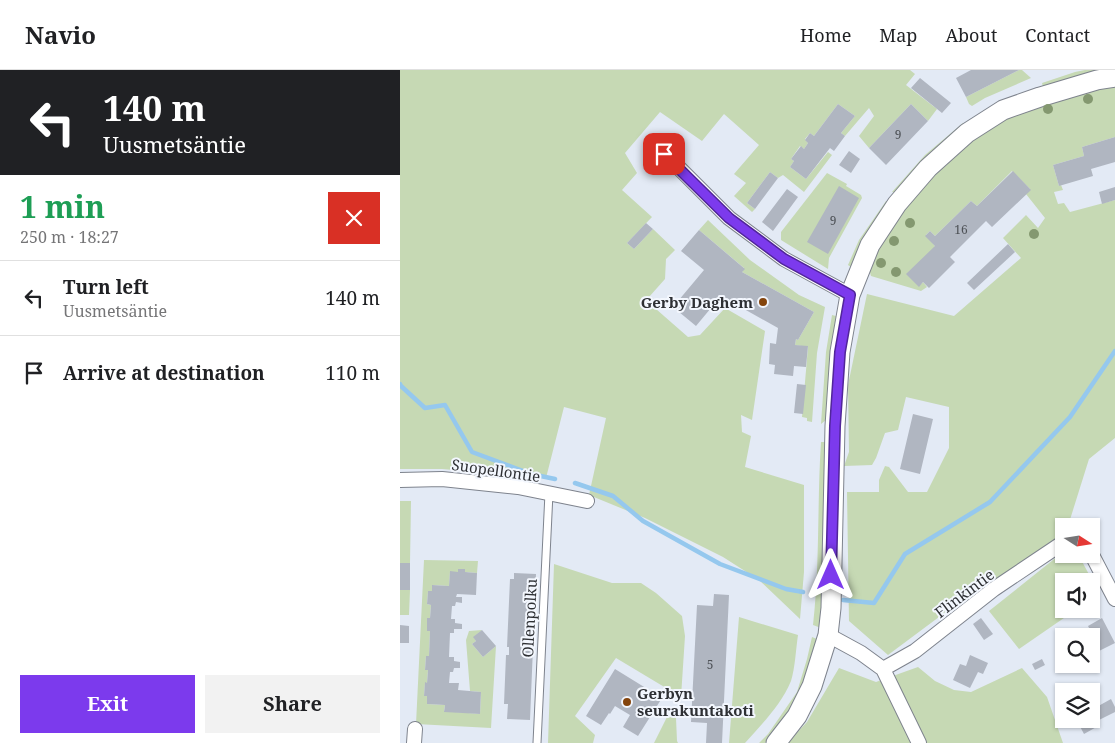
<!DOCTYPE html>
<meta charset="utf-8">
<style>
:root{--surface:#fff;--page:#f2f2f2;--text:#202124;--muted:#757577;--line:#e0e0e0;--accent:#7c3aed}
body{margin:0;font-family:"Noto Serif",serif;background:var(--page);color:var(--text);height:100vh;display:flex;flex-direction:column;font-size:19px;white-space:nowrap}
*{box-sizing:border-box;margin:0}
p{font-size:16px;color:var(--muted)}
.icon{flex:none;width:28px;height:28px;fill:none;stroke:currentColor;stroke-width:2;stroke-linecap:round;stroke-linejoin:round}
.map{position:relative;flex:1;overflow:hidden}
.details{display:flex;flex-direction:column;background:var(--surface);width:400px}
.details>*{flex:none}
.hud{background:#202124;color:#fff;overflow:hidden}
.needle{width:32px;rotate:102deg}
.tools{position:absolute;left:655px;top:448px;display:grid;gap:10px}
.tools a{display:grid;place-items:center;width:45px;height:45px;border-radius:0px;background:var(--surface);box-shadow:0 1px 4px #0004;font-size:25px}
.pin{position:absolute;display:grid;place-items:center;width:42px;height:42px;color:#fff;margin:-21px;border-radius:10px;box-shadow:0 2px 8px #0006}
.me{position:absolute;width:55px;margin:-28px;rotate:0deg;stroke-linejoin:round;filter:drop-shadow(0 0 4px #0008)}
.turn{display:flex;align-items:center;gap:18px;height:105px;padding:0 20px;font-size:22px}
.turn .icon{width:65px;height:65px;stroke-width:2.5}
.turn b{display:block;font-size:35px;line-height:42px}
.round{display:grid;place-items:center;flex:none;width:52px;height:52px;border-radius:0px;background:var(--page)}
.overview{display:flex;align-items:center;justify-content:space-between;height:85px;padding:0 20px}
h1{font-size:30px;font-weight:700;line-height:38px;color:#1e9e55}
.cta{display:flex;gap:10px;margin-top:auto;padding:10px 20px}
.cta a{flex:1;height:58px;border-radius:0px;background:var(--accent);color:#fff;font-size:20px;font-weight:700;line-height:58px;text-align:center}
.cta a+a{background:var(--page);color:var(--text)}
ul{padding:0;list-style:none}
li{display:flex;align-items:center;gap:15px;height:75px;padding:0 20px;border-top:1px solid var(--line)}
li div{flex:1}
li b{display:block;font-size:19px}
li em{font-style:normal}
header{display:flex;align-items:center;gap:30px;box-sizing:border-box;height:70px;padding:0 25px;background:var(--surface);border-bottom:1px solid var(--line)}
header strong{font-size:24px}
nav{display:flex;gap:28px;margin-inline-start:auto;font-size:18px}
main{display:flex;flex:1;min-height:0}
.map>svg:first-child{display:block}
.green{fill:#c6d9b4}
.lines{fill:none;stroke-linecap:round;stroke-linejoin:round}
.stream{stroke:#95c8ee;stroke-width:4.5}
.building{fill:#b0b6c1}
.lane-casing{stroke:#7e838d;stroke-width:9}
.street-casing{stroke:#7e838d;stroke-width:16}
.secondary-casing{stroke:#7e838d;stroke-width:21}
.lane{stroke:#fff;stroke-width:7}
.street{stroke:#fff;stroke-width:14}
.secondary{stroke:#fff;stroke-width:19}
.tree{fill:#849870}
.route-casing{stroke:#51269a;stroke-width:12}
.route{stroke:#7c3aed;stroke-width:9}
.poi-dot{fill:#84440c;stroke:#f3f7fe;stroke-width:2}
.labels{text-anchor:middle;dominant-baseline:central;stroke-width:4;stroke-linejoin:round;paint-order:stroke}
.number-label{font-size:12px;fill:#4e5257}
.poi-label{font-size:15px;font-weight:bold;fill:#2e3034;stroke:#f3f7fe;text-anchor:end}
.street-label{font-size:15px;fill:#2e3034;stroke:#f3f7fe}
</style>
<header>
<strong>Navio</strong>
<nav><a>Home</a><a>Map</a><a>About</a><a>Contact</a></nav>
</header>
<main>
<section class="details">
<div class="hud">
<div class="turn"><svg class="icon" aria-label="left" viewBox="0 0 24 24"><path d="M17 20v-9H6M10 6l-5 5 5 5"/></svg><div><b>140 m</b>Uusmetsäntie</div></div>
</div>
<div class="overview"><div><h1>1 min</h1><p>250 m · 18:27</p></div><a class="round" style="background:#d93025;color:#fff"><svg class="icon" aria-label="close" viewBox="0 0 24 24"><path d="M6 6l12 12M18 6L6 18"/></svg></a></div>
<ul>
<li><svg class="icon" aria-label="left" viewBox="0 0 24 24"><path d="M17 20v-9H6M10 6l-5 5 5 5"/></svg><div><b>Turn left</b><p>Uusmetsäntie</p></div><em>140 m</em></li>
<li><svg class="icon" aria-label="arrive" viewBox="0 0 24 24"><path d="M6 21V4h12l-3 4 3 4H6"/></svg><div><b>Arrive at destination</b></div><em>110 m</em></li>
</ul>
<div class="cta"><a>Exit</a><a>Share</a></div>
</section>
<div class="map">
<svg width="715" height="673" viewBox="0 0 715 673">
<rect width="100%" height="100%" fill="#e3eaf5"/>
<path class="green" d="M0,0H510L515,4L506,15L537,39L528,51L511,34L469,78L459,66L474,46L469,38L445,66L441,63L455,46L438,34L414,66L410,63L405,69L408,73L404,79L400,76L391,89L394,91L390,97L406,109L428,82L432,85L404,122L383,105L378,108L370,102L347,133L355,139L352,142L334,126L346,113L334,104L359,75L324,44L302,71L260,42L225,83L237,103L222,120L252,147L227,173L234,179L253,159L275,180L266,189L265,209L249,227L256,239L288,267L300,265L325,238L365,261L352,350L341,345L342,362L351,366L345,397L404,415V502L400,549L359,510L323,487L245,448L189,425L206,348L164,337L146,408L42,399H0Z
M619,0H622L631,8L585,28L572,36L569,34L566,27Z
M685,0H715L643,17L642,13L675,2Z
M715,14V67L682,77L684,86L653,95L659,116L661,115L663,120L654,122L658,134L664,133L670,142L715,130V368L689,389L668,456H664V462L618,501L586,512L488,585L449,551L447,422H479V410L485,396L489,397L508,422H527L549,378V337L506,327L498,360L485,363L476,388L472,395L444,396L449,382L448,315L467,224L554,246L621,188L603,168L626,145L638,158L645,148L626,124L630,119L612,101L577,136L571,131L535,166L530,161L526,165L535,176L519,216L523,212L527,217L521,221L471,206L469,199C498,138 545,81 606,49C640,32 678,24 715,14Z
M563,53L564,55L497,123L492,122L525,85Z
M427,103L447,114L446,116L461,125L462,128L429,188L428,199L381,170V162Z
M486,131L488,133L452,198L448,195L459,170Z
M308,150L350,190L399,225L425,237L417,283L412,352L407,351V348L402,347L408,277L395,275L396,269L398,270L414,242L342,202L344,198L299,160Z
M432,245L436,246L430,283L426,350L421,354L426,282Z
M421,372H427V445L421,558L413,555C420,494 417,433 421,372Z
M0,431H11L10,493H0Z
M663,482L664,484H678L699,523L691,528V511H664V539H677L619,579L589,541Z
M24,490L78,491L77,503L65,502V499H58V502H50L49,516L32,515V521H28L27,534L31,535L30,548H27V561H30L29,586H26L25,600H28L27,613H25L24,626H27V634L45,635L44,641L80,644L81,622L70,621L66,570L69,561L82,560L74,567L76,571L72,574L83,587L96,576L91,658L16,654Z
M154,494L212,513H241L256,523L282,546L285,566L281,627L216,588L175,646L195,665L193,673H148Z
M0,520H10L9,545H0Z
M339,547L398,565C396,578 395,599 391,611C381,635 362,654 345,673H329Z
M412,567L417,569C415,576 414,584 412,592C404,621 387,652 365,673H359L368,664L397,622L407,589Z
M518,597L535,611L554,620L571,622L622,598L647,627L663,673H387L407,652L439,598L476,612Z
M269,643L276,648L277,671L278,673H254Z"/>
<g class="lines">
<path class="stream" d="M0,314L1,316L25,338L45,335L72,382L131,404L155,409
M175,413L213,426L243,451L320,494L386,519L403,522
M443,530L474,533L505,484L590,432L670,347L715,281"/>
</g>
<path class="building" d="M571,0H619L566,27L556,8Z
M520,8L551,33L542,43L511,18Z
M438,34L455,46L441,63L445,66L434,81L430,78L406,109L390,97L394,91L391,89L401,76L404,79L408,73L405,70L410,63L414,66Z
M511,34L528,51L486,95L469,78Z
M715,67V92L691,99L693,106L659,116L653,95L684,86L682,77Z
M449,81L460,89L451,103L439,95Z
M613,101L631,120L592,157L586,151L550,187L555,192L529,218L523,212L519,217L506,204L535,176L525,166L530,161L535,166L571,131L577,136Z
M370,102L378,108L355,139L347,133Z
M439,116L459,128L428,184L407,172Z
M715,117V130L702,134L699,122Z
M387,119L398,127L373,161L362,152Z
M246,153L253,159L234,179L227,173Z
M299,160L345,199L342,202L414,242L398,270L396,269L395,275L408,276L406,297L394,296L393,306L374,304L375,295L369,294L370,273L376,274L378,258L321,226L296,256L273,237L304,200L281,181Z
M608,174L615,182L574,220L567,213Z
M397,314L406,315L403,344L394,343Z
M513,344L533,349L520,404L500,399Z
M0,493H10V520H0Z
M58,499H65V502L77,503L76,525L57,524L56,527H62V533L56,532L55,536H52L51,549H55V553L62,554V559H54V563H50L49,587H54V591L60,592V598H54L53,602H50L49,613H59L58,620L81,622L80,644L44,642L45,635L27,634V626H24L25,612L27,613L28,600H25L26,586H29L30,561H27V548H30L31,535L27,534L28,521H32V515L49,516L50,501L58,502Z
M114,503L136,504L130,650L107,649L108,634H104L106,585H109V577H107L110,509H114Z
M314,524L329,525L322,673H306L307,653L291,652L297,535L313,536Z
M581,548L593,564L584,570L573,554Z
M702,548L715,573L691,585V569L694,567L688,556Z
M0,555L9,556V573H0Z
M82,560L96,576L83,587L72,574L76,571L73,567Z
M570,585L588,593L583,604L578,602L570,618L553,610L560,594L566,596Z
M642,589L645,595L635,600L632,594Z
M215,599L262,628L238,666L223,657L230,645L215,636L210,644L209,643L201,655L186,646Z
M711,629L715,637V642L697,651L700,655L684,664L676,649H691V635L693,639Z"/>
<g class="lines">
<g class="lane-casing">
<path id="lane" d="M137,673L149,423"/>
</g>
<g class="street-casing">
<path id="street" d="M265,84L329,148L384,189L450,225
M0,410L42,409L118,417L187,431
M691,483L715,529
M428,565L461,583L483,599L519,673
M483,599L515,581L594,519L664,472
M14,673L15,659"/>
</g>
<g class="secondary-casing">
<path id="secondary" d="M376,673L397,646L412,616L428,565L431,538L435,356L440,282L450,225L470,175L497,134L528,98L567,63L603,40L640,27L697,10L715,7"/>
</g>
<use href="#lane" class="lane"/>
<use href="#street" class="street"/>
<use href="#secondary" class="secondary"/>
</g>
<g class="tree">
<circle cx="688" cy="29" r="5"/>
<circle cx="648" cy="39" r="5"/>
<circle cx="510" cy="153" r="5"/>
<circle cx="634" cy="164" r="5"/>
<circle cx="494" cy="171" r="5"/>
<circle cx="481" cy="193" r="5"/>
<circle cx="496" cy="202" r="5"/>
</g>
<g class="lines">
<g class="route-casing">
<path id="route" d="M264,84L329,148L384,189L450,225L440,282L435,356L431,505"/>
</g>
<use href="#route" class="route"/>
</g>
<g class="poi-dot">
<circle cx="363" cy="232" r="5"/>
<circle cx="227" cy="632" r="5"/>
</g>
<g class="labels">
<g class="number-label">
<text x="498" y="64">9</text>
<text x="433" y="150">9</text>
<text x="561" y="159">16</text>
<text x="310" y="594">5</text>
</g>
<g class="poi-label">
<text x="353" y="232">Gerby Daghem</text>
<text x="237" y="623" text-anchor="start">Gerbyn<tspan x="237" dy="17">seurakuntakoti</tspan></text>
</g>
<g class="street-label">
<text transform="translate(96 400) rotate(8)">Suopellontie</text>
<text transform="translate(564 523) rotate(-37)">Flinkintie</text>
<text transform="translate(129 548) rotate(-87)">Ollenpolku</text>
</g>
</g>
</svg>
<div class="tools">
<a><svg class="needle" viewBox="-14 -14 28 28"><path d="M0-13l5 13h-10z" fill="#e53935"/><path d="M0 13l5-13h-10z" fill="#757577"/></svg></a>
<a><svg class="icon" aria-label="sound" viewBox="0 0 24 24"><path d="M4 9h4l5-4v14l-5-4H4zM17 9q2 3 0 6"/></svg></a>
<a><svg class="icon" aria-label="search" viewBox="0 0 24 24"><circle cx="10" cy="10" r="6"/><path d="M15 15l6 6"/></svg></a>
<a><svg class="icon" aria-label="layers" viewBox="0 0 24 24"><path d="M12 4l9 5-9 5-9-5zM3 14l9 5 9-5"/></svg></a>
</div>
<div class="pin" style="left:264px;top:84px;background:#d93025"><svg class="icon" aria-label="arrive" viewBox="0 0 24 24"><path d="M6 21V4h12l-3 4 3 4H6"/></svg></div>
<svg class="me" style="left:431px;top:505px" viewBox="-20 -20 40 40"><path d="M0-17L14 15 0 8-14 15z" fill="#7c3aed" stroke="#fff" stroke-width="4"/></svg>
</div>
</main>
